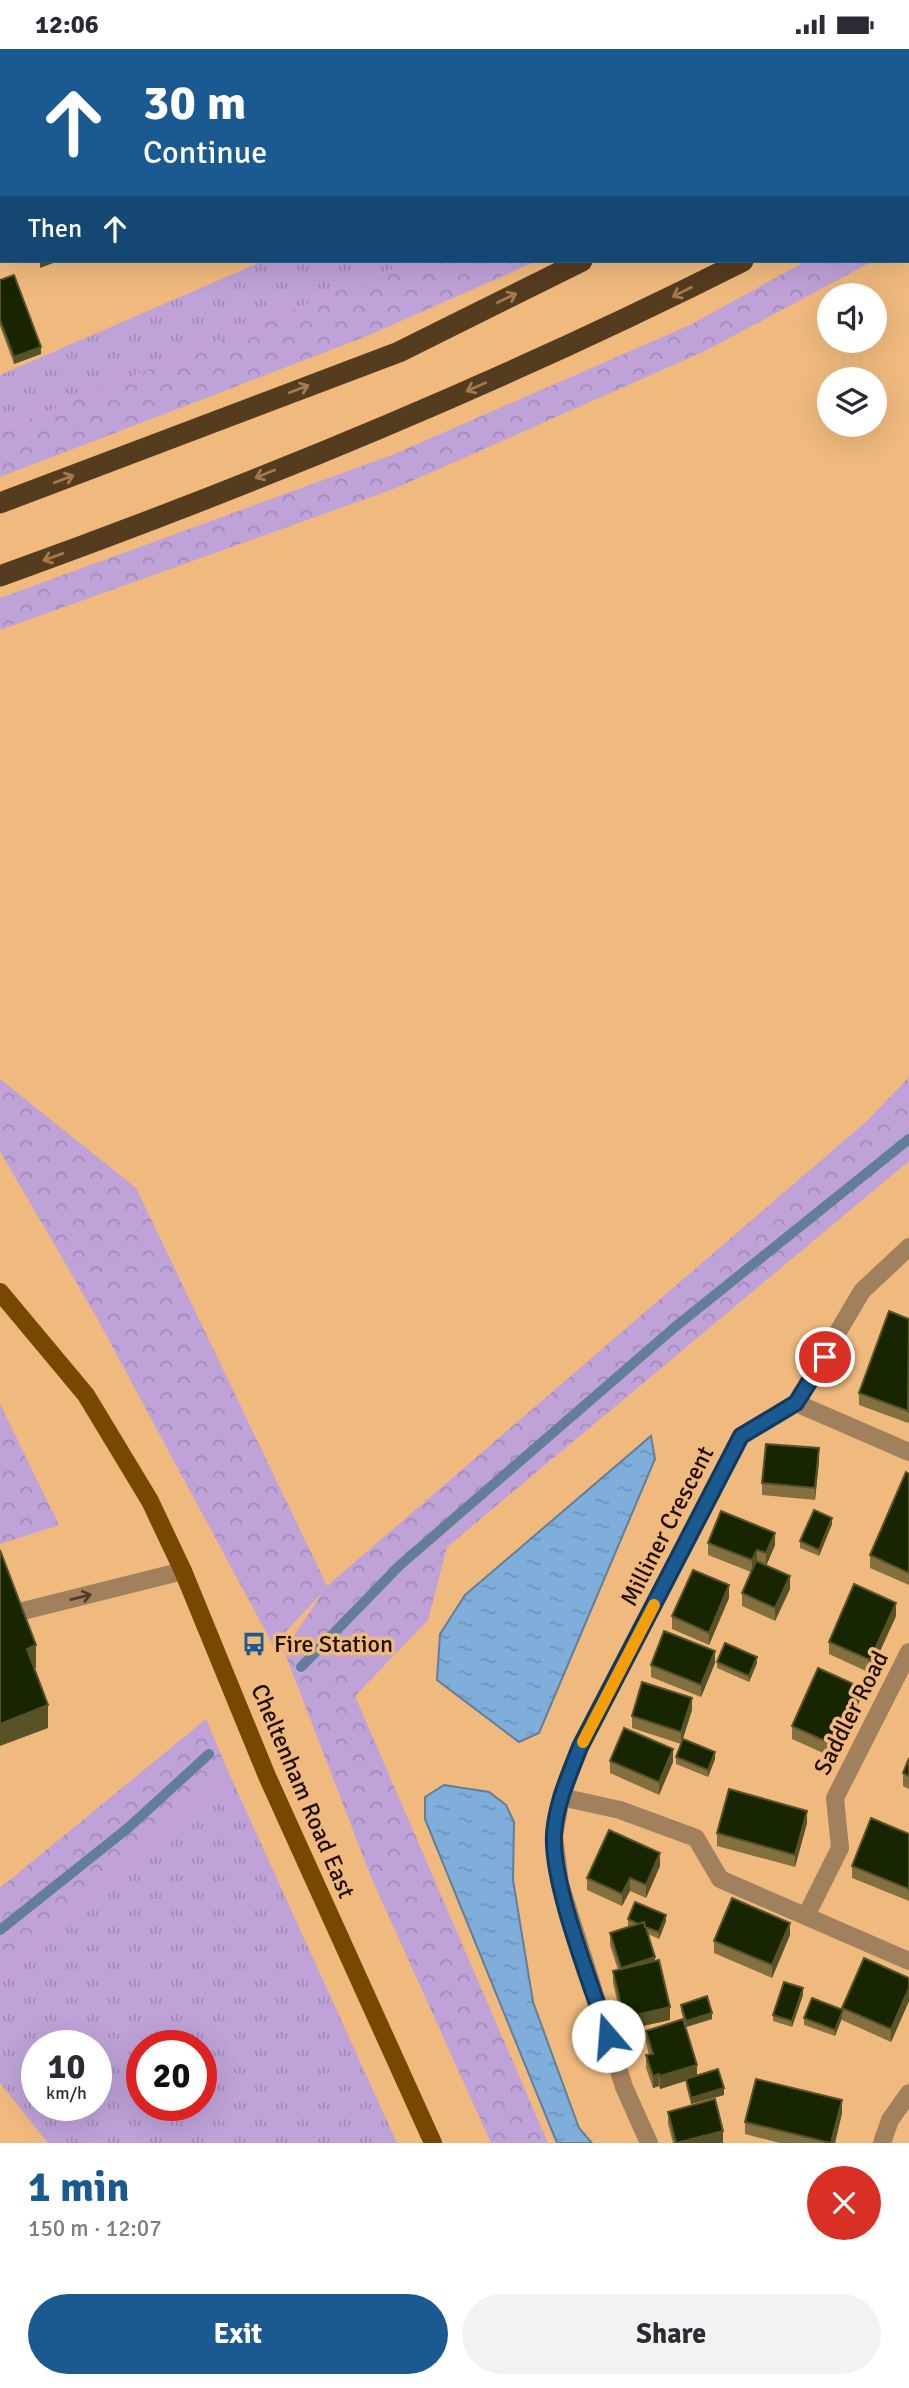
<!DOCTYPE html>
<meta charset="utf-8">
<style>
:root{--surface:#fff;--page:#f2f2f3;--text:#2b2b33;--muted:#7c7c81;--accent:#1a5a90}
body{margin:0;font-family:Signika,sans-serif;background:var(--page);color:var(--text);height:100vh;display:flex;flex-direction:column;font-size:26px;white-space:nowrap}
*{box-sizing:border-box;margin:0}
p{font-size:23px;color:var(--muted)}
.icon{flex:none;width:38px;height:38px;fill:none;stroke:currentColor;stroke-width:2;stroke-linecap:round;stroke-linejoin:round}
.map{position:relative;height:2094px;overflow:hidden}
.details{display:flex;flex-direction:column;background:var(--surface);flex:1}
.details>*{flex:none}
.top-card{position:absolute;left:0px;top:0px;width:910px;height:214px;box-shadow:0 7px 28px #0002;background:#1a5a90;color:#fff;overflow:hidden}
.controls{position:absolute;left:817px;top:234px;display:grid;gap:14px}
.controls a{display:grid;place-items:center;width:70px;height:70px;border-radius:50%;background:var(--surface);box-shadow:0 7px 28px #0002;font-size:35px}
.speed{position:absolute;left:21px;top:1981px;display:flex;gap:14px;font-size:35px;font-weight:700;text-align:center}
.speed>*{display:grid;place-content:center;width:91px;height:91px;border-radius:50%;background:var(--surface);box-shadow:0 7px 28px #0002;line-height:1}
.speed small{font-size:18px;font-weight:400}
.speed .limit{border:10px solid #d22;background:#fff;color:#111}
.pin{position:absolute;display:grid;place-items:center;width:60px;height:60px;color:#fff;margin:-30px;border:4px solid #fff;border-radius:50%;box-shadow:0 2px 7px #0007}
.me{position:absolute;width:77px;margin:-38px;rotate:342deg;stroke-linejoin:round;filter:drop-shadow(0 0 5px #0008)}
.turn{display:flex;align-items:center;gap:24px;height:147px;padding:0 28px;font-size:32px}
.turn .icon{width:91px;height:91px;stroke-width:2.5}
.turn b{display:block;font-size:49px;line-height:60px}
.then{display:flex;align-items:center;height:66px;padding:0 28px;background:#0003;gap:14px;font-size:26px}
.round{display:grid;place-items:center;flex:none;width:74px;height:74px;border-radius:37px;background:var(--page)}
.overview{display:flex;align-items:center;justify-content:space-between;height:119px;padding:0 28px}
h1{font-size:42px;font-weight:800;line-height:52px;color:var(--accent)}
.cta{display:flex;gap:14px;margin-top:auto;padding:14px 28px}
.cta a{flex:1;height:80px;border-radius:42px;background:var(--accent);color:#fff;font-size:28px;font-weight:800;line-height:80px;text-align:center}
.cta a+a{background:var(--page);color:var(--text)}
.status{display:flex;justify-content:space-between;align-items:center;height:49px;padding:0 35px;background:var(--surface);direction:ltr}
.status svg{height:19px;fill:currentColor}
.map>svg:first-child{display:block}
.grass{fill:url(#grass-tufts);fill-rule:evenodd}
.forest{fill:url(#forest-crowns)}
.water{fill:url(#water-ripples);stroke:#627e99;stroke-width:2}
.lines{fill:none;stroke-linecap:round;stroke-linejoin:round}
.stream{stroke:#627e99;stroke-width:10}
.minor{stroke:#a1805d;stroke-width:18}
.major{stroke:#774801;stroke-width:18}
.highway{stroke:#563c1f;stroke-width:21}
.wall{fill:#84703f}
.shaded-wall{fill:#585226}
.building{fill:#172600;stroke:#585226;stroke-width:2}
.oneway{stroke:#a37b4e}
.oneway2{stroke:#543b25}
.route-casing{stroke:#113a5e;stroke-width:18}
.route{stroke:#1a5a90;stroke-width:12}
.slow{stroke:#f59e0b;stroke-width:12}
.labels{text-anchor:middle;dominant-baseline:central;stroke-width:7;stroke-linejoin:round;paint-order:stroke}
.street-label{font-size:24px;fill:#200d00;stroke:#f0ba7e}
.poi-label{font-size:24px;fill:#200d00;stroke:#f0ba7e;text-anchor:start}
</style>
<div class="status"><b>12:06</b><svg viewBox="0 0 49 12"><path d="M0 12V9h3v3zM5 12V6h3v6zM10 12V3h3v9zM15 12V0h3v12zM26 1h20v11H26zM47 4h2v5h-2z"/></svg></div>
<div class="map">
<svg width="909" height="2094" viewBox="0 0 909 2094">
<defs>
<pattern id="grass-tufts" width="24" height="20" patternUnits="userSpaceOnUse" patternTransform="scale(1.75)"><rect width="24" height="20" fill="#bea2d8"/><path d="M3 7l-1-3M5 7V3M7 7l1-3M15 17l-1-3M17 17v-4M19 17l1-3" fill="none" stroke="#a38ab8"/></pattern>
<pattern id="forest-crowns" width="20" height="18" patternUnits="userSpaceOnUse" patternTransform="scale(1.75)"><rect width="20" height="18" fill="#bea2d8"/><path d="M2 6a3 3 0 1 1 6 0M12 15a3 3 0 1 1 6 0" fill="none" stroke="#a38ab8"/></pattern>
<pattern id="water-ripples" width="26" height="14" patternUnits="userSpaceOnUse" patternTransform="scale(1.75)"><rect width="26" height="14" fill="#7faedb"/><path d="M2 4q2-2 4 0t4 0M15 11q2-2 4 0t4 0" fill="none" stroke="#6d94ba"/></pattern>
</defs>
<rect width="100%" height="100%" fill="#f0ba7e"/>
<path class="grass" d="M263,212H411L0,382V326Z
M228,1722L397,2094H48L0,2034V1932ZM37,1997H96V2056H37ZM142,1997H201V2056H142Z"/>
<path class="forest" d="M411,212H537L367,287L0,428V382Z
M806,212H873L705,302L396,439L0,581V549L392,406L690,276Z
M909,1028V1112L447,1498L428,1571L355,1647L548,2094H491L371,1828L284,1602L323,1543L273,1596L98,1271L0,1102V1030L136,1139L327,1537L868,1071Z
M0,1355L59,1476L0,1495Z
M206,1670L228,1722L0,1932V1839Z"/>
<path class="water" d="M651,1387L655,1410L539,1684L519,1693L437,1631L440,1585L465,1546Z
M444,1736L489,1743L506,1756L514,1773L513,1831L533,1953L579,2079L592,2094H557L425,1770V1748Z"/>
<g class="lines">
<path class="stream" d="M301,1618L399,1517L675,1278L909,1090
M0,1881L128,1779L209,1705"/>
<path class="minor" d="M295,2L298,0
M0,117H2
M796,1354L909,1403
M15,1564L183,1522
M561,1748L620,1761L696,1789L720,1830L909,1912
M807,1865L840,1799L835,1749L909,1603
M649,2094L624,2038L560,1835L554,1787L561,1748L580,1698L741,1387L796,1354L862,1242L909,1198
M882,2094L890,2071L909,2044"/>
<path class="major" d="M0,1243L86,1346L150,1452L183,1522L267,1727L433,2094"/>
<path class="highway" d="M908,41H909
M908,125H909
M0,454L399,303L582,212
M0,527C253,436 503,333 743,212"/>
</g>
<path class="wall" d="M0,231L41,305L14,315L0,277Z
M909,1270V1373L908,1374L859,1356V1344Z
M819,1412L815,1451L762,1446V1434Z
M909,1425V1536L870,1519V1506Z
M832,1475L819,1507L800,1499V1492Z
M708,1494L775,1496L766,1517L790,1540L775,1572L742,1557V1544L751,1523L708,1506Z
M729,1549L709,1596L672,1580V1567Z
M896,1567L870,1624L829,1605V1593Z
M717,1613L757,1614L749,1633L717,1619Z
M715,1614L701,1648L651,1628V1616Z
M860,1651L834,1709L792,1690V1677Z
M692,1661L683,1690L715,1710L708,1728L676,1715V1708L681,1695L632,1679V1667Z
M909,1709V1740L903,1737V1724Z
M610,1712L673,1713L659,1746L610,1724Z
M807,1774L795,1818L717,1797V1784Z
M909,1785V1852L852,1829V1817Z
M660,1817L646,1849L630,1842L622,1857L587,1841V1829Z
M628,1870L666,1872L659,1890L648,1885L670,1971L624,1981L613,1934V1922L618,1921L610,1896V1884L629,1878L628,1877Z
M790,1886L772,1929L714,1904V1892Z
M909,1929V1952L891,1993L842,1971V1969L835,1987L804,1976V1969L842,1961V1959Z
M803,1946L792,1978L773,1972V1966Z
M681,1956L712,1970L686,1978L681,1962Z
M646,1982L697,2026L724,2046L691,2055L686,2036V2032L660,2040L659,2037L653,2039L646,2019V2006H649L646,1994Z
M668,2063L723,2094H673L668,2075Z
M842,2064L835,2094H780L745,2085V2073Z"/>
<path class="shaded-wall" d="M40,212H59L40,219Z
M41,298V305L14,315V308Z
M819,1399V1412L815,1451V1439Z
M832,1469V1475L819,1507V1501Z
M775,1484V1496L766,1517V1504Z
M757,1501V1513L752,1524V1511Z
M790,1527V1540L775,1572V1559Z
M729,1536V1549L709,1596V1584Z
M896,1554V1567L870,1624V1611Z
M36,1596V1619L27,1622V1600Z
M715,1602V1614L701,1648V1636Z
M757,1608V1614L749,1633V1627Z
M860,1638V1651L834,1709V1696Z
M692,1649V1661L681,1695V1683Z
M48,1656V1679L0,1697V1675Z
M673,1700V1713L659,1746V1733Z
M715,1703V1710L708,1728V1721Z
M807,1762V1774L795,1818V1806Z
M660,1804V1817L646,1849V1836Z
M630,1829V1842L622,1857V1845Z
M666,1866V1872L659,1890V1883Z
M790,1874V1886L772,1929V1916Z
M655,1908V1921L621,1931V1919Z
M803,1939V1946L792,1978V1972Z
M909,1939V1952L891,1993V1980Z
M670,1958V1971L624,1981V1969Z
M842,1962V1969L835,1987V1981Z
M712,1964V1970L686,1978V1972Z
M697,2016V2028L660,2040V2027Z
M659,2025V2037L653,2039V2027Z
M724,2039V2046L691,2055V2049Z
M842,2051V2064L835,2094H831Z
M723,2082V2094H676Z"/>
<path class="building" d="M7,0H51V2H7Z
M554,0H600L601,2H555Z
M14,226L41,298L14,308L0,271V231Z
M889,1262L909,1270L908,1362L859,1344Z
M766,1395L819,1399L815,1439L762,1434Z
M906,1423L909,1425V1524L870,1506Z
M814,1461L832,1469L819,1501L800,1492Z
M721,1462L775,1484L766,1504L757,1501L752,1511L708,1494Z
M0,1501L36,1596L27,1600L48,1656L0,1675Z
M756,1512L790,1527L775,1559L742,1544Z
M693,1521L729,1536L709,1584L672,1567Z
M854,1535L896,1554L870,1611L829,1593Z
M664,1582L715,1602L701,1636L651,1616Z
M725,1594L757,1608L749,1627L717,1613Z
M818,1619L860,1638L834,1696L792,1677Z
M642,1633L692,1649L681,1683L632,1667Z
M624,1679L673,1700L659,1733L610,1712Z
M683,1690L715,1703L708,1721L676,1708Z
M909,1709V1727L903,1724Z
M729,1740L807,1762L795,1806L717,1784Z
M871,1769L909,1785V1840L852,1817Z
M609,1781L660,1804L646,1836L630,1829L622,1845L587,1829Z
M732,1849L790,1874L772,1916L714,1892Z
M635,1853L666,1866L659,1883L645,1878L644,1873L638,1875L628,1870Z
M644,1873L655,1908L621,1919L610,1884Z
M864,1909L909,1929V1939L891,1980L842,1959Z
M659,1911L670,1958L624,1969L613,1922Z
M784,1933L803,1939L792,1972L773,1966Z
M707,1947L712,1964L686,1972L681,1956Z
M812,1949L843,1961L835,1981L804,1969Z
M683,1970L697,2016L660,2027L659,2025L653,2027L646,2006L653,2005L646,1982Z
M718,2020L724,2039L691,2049L686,2030Z
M756,2030L842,2051L831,2094L745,2073Z
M715,2050L723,2082L676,2094L668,2063Z"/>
<defs><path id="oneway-shaft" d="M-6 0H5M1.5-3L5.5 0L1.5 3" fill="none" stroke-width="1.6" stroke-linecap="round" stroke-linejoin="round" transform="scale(1.75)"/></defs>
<g class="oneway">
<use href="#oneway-shaft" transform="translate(682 243) rotate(153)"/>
<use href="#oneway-shaft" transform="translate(507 249) rotate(-26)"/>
<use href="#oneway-shaft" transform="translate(476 338) rotate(156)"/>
<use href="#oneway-shaft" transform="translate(299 340) rotate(-21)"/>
<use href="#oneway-shaft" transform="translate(265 425) rotate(158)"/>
<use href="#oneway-shaft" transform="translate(64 430) rotate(-21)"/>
<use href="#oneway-shaft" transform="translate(53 508) rotate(160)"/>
</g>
<use class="oneway2" href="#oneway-shaft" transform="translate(81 1548) rotate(-14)"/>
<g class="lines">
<g class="route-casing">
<path id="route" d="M608,1987C592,1937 551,1835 554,1785C556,1755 569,1726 580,1698L741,1387L796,1354L825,1308"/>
</g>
<use href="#route" class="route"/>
<path class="slow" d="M583,1693L654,1556"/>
</g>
<defs>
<g id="bus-bare" transform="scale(1.89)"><path d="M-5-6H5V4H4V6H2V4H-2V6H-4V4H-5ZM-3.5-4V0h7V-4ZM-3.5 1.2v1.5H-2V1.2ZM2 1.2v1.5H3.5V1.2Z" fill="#1a5a90" stroke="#f0ba7e" stroke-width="2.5" paint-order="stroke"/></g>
</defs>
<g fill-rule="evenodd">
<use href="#bus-bare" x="254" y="1595"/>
</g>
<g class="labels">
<g class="street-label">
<text transform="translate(667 1477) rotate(-63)">Milliner Crescent</text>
<text transform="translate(851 1664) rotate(-63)">Saddler Road</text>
<text transform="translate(303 1742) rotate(67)">Cheltenham Road East</text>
</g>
<g class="poi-label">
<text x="274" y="1595">Fire Station</text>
</g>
</g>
</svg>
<div class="controls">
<a><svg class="icon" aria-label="sound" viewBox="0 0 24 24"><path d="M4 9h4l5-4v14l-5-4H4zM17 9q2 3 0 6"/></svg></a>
<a><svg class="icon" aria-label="layers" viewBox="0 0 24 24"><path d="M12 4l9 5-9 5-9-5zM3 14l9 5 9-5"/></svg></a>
</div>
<div class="speed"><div>10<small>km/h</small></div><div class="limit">20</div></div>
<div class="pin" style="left:825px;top:1308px;background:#d93025"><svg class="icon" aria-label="arrive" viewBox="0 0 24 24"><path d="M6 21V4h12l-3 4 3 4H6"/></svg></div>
<svg class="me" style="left:608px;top:1987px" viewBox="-20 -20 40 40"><circle r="19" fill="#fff"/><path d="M0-13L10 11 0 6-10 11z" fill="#1a5a90"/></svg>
<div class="top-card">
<div class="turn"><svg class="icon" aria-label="ahead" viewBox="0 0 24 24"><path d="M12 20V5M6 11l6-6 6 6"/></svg><div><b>30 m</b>Continue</div></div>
<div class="then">Then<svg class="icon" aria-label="ahead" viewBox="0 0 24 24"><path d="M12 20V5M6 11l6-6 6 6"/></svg></div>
</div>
</div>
<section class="details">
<div class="overview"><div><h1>1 min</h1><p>150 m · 12:07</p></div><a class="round" style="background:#d93025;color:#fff"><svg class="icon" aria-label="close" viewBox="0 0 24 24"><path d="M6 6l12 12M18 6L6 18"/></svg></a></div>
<div class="cta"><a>Exit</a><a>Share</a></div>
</section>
